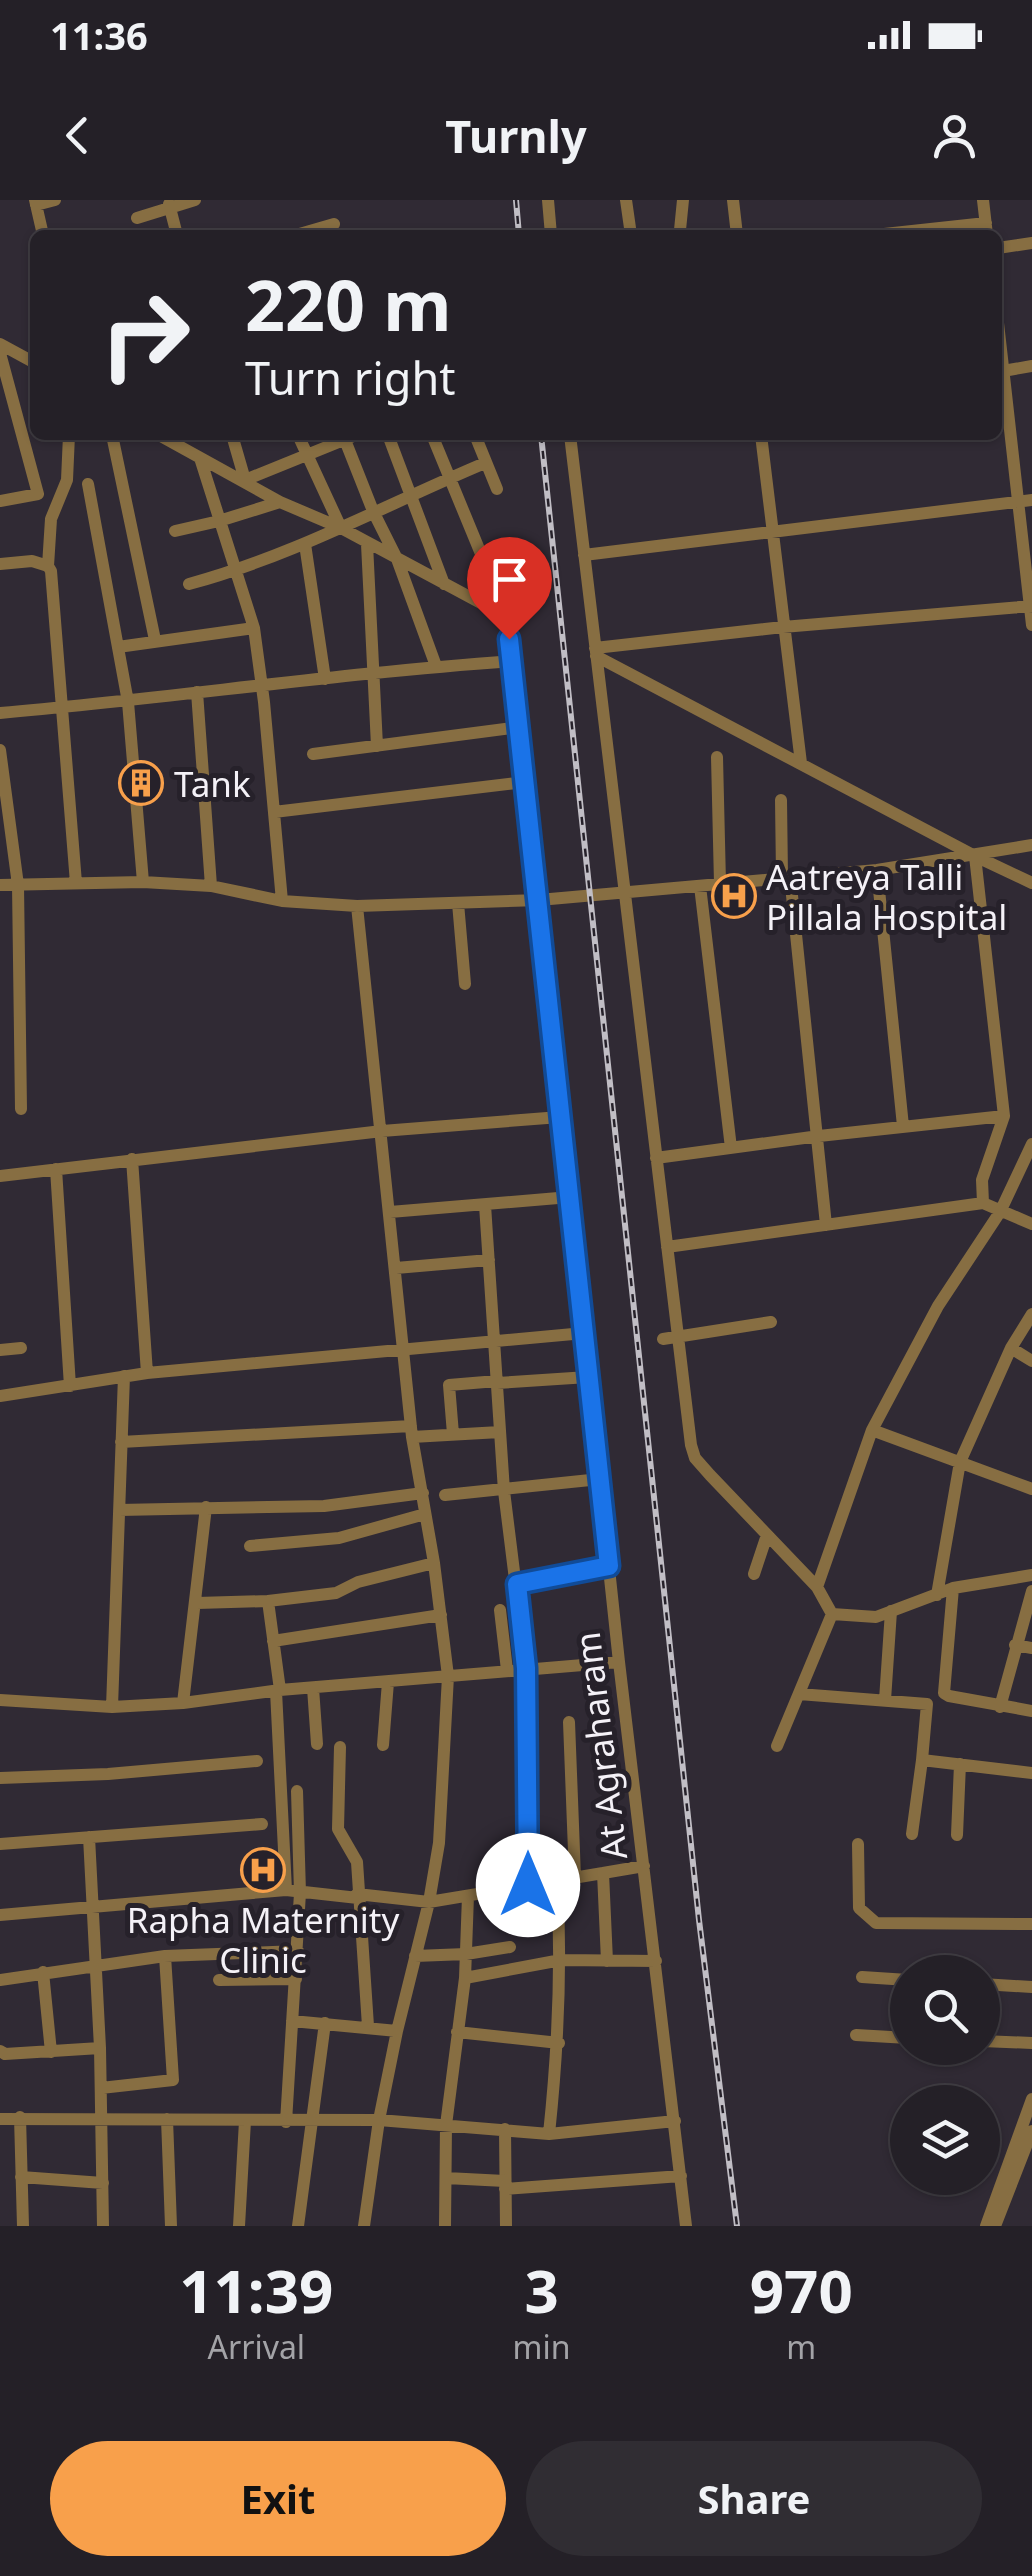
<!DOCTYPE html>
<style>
:root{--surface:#242027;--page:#302d33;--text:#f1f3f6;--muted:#a3a3a7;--line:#413e44;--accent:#f8a04b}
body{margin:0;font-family:"Noto Sans",sans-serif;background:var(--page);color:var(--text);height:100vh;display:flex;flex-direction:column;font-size:38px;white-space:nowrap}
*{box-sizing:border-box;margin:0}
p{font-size:32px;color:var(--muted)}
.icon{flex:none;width:55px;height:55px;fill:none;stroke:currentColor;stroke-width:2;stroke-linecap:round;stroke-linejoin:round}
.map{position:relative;height:2026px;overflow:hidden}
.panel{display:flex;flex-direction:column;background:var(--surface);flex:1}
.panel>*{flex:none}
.hud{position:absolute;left:30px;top:30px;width:972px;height:210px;border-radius:15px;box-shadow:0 2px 8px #0004,0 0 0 2px var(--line);background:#242027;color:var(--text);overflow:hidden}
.buttons{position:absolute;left:890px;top:1755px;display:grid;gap:20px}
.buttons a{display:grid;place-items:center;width:110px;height:110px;border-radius:50%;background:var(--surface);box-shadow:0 2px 8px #0004,0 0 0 2px var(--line);font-size:50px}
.pin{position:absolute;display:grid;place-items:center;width:85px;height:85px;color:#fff;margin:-102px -42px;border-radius:50% 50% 50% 0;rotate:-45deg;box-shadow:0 0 10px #0007}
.pin .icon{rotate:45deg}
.me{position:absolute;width:110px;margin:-55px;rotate:0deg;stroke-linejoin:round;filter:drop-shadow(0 0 8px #0008)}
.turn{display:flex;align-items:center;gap:35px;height:210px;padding:0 50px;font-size:45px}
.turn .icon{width:130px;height:130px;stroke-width:2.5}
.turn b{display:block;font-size:70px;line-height:85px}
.eta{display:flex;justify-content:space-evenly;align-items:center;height:170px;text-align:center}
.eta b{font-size:60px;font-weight:700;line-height:70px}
.cta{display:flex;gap:20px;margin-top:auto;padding:20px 50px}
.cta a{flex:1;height:115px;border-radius:60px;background:var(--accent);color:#111;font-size:40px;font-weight:700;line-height:115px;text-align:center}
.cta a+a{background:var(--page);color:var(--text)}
.status{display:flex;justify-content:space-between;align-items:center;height:70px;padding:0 50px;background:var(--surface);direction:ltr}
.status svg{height:28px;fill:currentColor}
header{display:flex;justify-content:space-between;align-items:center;height:130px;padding:0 50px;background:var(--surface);font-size:45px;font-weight:700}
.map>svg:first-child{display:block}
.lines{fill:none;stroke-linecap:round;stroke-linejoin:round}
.minor{stroke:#876e42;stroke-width:12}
.rail-casing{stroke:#c1bec5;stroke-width:6}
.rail{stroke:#26212a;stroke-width:2.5;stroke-dasharray:8;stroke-linecap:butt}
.route-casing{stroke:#114b97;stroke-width:25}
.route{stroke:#1a73e8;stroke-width:18}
.labels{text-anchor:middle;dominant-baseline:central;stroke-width:10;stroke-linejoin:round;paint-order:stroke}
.poi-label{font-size:35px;fill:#f4f1f7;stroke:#26212a;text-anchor:start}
.street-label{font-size:35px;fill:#f4f1f7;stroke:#26212a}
</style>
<div class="status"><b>11:36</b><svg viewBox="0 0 49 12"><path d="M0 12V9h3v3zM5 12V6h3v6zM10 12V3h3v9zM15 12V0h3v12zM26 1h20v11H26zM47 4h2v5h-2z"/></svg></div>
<header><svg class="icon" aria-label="back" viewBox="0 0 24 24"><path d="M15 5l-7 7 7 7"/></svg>Turnly<svg class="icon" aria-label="person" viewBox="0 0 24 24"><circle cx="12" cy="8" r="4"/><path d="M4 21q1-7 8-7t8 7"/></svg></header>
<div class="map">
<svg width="1032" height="2026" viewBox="0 0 1032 2026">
<rect width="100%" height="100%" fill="#302a34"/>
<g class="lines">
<path class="minor" d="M35,0L43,35
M548,0L551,35
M626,0L631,35
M733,0L737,35
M983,0L987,35
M169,4L177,35
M36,5L55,0
M137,18L195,0
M680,30L683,0
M296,35L334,24
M875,35L986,23
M998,48L1032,43
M998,123L1032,425
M0,144L35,163
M0,153L38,294L0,301
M1003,171L1032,166
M69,235L67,280L51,319L48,366L51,371L76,683
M112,235L155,440
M159,235L280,302L341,328L507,417L619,1462L686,2026
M232,235L245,280L356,235
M298,235L341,328
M343,235L373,311L397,359L436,466
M388,235L444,384
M432,235L507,417
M475,235L497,289
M570,235L691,1245L695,1258L710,1275L817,1387L832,1414L777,1546
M761,235L801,563
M200,258L254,428L264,502L282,701
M88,284L128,502L143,682
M175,331L219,321L280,302
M305,344L325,479
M367,344L377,546
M584,355L1032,300
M0,364L32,361L48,366
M189,384C293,356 387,304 485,263
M118,447L254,428
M595,448L783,427L1032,406
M596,456L975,656L1032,683
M197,492L211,686
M0,513C171,498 341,473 512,461
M0,550L18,685L21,909
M313,554L519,527
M717,557L720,683
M781,600L782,676
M274,612L525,582
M975,656L1004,916L982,980L983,1003L1032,1024
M877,670L903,926
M790,676L826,1025
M0,685L143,682L211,686L282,701L357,706L539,700L877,670L1032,645
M700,686L731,948
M458,703L465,784
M357,706L412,1237L434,1363L448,1476L439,1643L429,1702L397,1831L379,1920L364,2026
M656,958L819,936L1004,916
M132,959L147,1173
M56,969L70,1186
M0,976L382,931L560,917
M485,1005L504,1291L526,1468L528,1685
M390,1012L570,997
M667,1047L983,1003
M396,1068L489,1060
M663,1139L771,1122
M1011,1148L1032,1161
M0,1150L21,1148
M497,1183L588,1177
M0,1196L147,1173L584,1133
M872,1230L1032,1289
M453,1234L449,1185L497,1181
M412,1237L500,1232
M121,1242L411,1226
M445,1295L600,1279
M119,1310L324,1306L423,1293
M250,1346L339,1338L425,1314
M754,1374L767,1335
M517,1384L609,1366
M817,1387L872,1230L938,1106L1000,1012L1032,944
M953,1388L944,1493L949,1496L1032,1511
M937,1395L960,1262L1011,1148L1032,1114
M268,1401L280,1490
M197,1403L268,1401L336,1393L358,1382L434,1363
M500,1410L507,1470
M832,1414L876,1417L953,1388L1032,1375
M273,1441L441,1415
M1015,1445L1032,1448
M313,1488L317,1544
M276,1491L286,1690
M799,1494L927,1504L922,1560L1032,1573
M0,1500L112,1507L183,1503L280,1490L619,1462
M885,1500L891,1411
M183,1503L206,1307
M112,1507L124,1176
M1000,1507L1032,1391
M569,1522L575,1677
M383,1545L388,1482
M340,1547L338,1629L357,1662L368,1826
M0,1578L108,1574L257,1561
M912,1634L922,1560
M957,1635L960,1564
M89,1637L100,1848L103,2026
M0,1644L262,1624
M858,1644L859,1708L876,1723L1032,1724
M603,1673L644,1666
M357,1694L429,1702L603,1673L607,1761
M0,1715L286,1690L358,1698
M415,1756L466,1754L510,1747
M43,1772L51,1852
M862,1777L908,1780
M465,1778L561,1760L656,1761
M0,1780L165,1756L298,1751
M219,1780L296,1779
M982,1784L1032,1787
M292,1821L397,1831
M457,1832L559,1843
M856,1835L908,1838
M982,1841L1032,1843
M0,1851L5,1854L100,1848
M101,1888L173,1880L165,1756
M20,1917L23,2026
M0,1919L379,1920L549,1934L675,1921
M167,1919L171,2026
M286,1922L300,1693L297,1591
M505,1929L506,2026
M549,1934C558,1849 562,1766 557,1680
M21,1977L103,1983
M446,1978L505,1981
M505,1989L681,1976
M239,2026L245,1921
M298,2026L325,1823
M445,2026L446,1925L465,1778L468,1696
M986,2026L1032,1899
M995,2026L1032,1931"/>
<g class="rail-casing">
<path id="rail" d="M516,0L519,35
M541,235L699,1720L737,2026"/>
</g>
<use href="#rail" class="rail"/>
</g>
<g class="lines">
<g class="route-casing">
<path id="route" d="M509,439L609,1366L517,1384L526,1468L528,1685"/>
</g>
<use href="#route" class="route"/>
</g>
<defs>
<g id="building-ring" transform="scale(2.25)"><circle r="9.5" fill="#26212a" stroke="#f8a04b" stroke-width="1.5"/><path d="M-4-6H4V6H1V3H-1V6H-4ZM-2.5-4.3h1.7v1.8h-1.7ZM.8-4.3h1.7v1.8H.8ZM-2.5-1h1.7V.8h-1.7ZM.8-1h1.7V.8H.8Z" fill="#f8a04b"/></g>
<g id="hospital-ring" transform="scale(2.25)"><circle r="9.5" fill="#26212a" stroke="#f8a04b" stroke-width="1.5"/><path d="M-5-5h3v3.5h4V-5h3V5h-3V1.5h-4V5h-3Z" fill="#f8a04b"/></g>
</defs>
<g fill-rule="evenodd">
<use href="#building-ring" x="141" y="583"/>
<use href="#hospital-ring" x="734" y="696"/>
<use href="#hospital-ring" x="263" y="1670"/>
</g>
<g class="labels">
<g class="poi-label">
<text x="174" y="583">Tank</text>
<text x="766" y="676">Aatreya Talli<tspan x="766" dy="40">Pillala Hospital</tspan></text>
<text x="263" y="1719" text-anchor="middle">Rapha Maternity<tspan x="263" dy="40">Clinic</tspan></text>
</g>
<g class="street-label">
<text transform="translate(600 1546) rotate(-97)">At Agraharam</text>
</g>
</g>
</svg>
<div class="buttons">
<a><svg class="icon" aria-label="search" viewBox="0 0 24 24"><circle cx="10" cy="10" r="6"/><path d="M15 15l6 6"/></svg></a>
<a><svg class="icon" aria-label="layers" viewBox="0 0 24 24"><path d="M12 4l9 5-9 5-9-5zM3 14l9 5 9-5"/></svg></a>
</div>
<div class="pin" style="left:509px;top:439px;background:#d93025"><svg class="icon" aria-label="arrive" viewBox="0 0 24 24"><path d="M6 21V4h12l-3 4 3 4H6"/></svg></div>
<svg class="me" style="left:528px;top:1685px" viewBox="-20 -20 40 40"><circle r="19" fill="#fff"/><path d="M0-13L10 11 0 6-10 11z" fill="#1a73e8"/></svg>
<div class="hud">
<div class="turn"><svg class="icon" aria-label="right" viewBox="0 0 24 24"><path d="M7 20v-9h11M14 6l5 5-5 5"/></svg><div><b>220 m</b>Turn right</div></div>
</div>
</div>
<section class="panel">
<div class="eta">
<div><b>11:39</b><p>Arrival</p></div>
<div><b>3</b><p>min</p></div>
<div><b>970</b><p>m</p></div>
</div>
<div class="cta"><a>Exit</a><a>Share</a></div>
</section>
